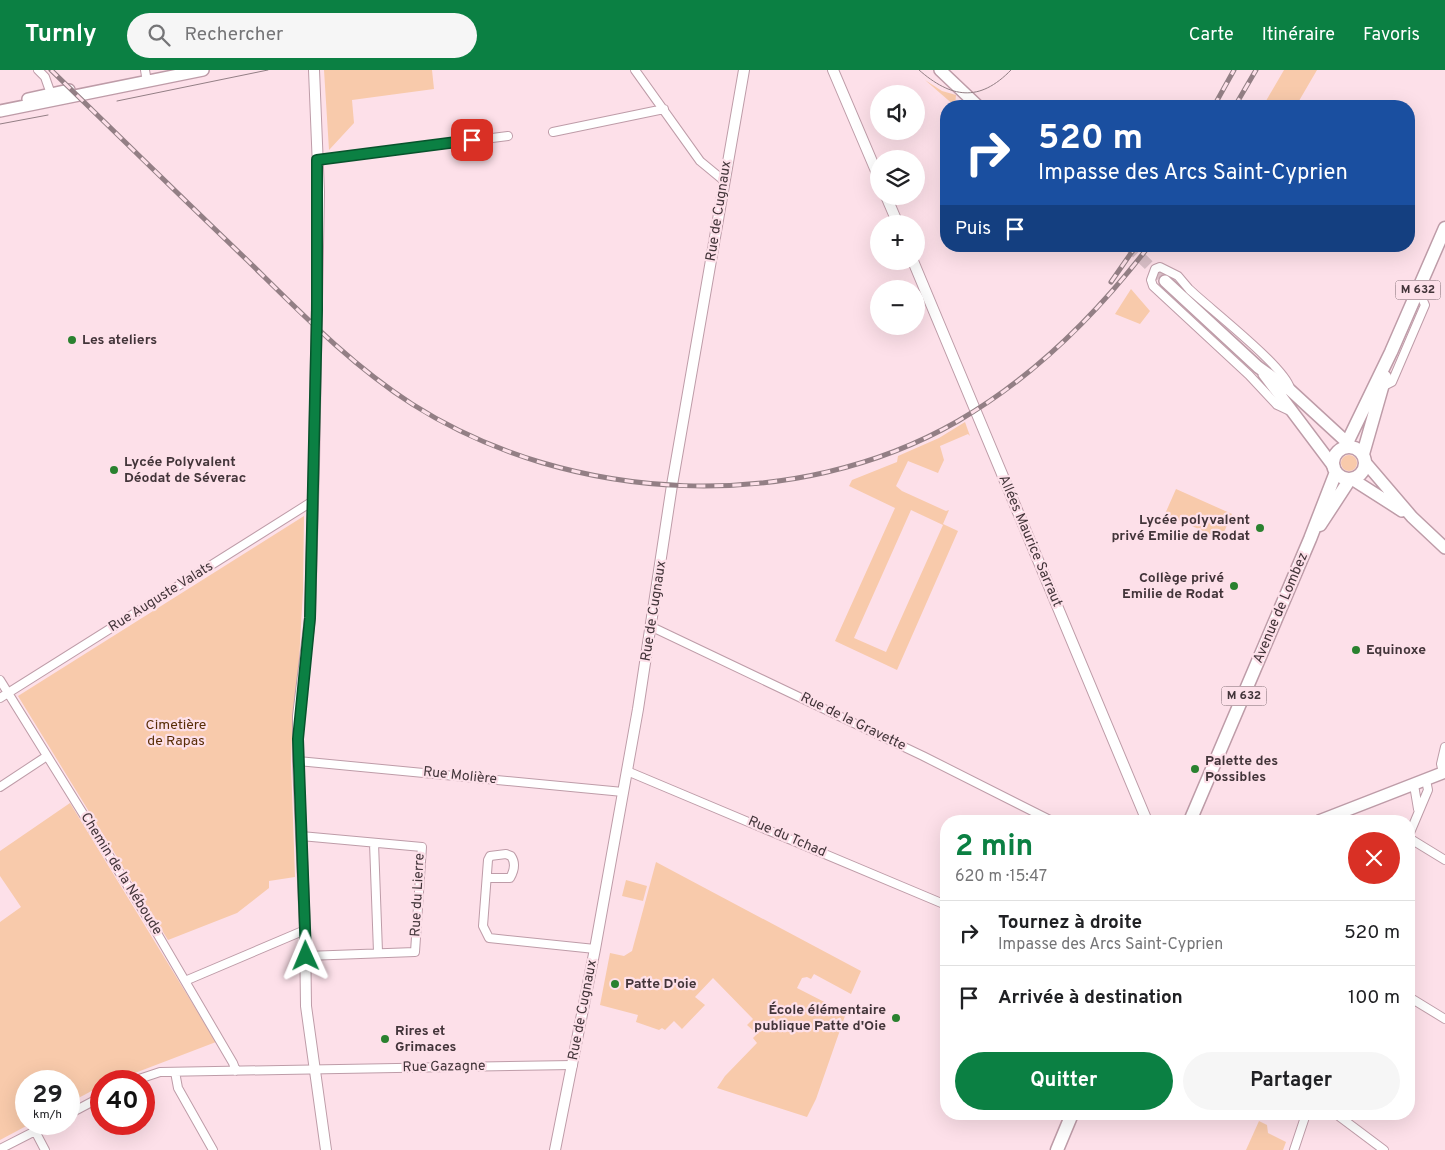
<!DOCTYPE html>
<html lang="fr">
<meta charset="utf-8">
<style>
:root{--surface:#fff;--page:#f6f6f6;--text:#202124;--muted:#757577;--line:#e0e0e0;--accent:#0b8043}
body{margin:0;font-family:Overpass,sans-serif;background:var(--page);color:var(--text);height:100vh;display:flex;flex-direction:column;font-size:19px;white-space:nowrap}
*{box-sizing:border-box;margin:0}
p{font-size:16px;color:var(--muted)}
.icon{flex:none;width:28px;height:28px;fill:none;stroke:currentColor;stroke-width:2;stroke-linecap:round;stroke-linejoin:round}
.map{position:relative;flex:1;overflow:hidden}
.sheet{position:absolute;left:940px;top:745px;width:475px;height:305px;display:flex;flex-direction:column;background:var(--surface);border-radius:20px;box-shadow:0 5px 20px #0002}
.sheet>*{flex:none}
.top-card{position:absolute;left:940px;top:30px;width:475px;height:152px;border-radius:20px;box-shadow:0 5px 20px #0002;background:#1a4fa0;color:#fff;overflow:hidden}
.fabs{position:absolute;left:870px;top:15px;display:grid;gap:10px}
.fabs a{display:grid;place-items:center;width:55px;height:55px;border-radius:50%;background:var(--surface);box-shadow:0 5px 20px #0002;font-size:25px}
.speed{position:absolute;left:15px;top:1000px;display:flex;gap:10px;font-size:25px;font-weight:700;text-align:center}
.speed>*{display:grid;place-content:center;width:65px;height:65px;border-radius:50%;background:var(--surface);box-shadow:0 5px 20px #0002;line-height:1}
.speed small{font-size:12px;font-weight:400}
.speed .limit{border:8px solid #d22;background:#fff;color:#111}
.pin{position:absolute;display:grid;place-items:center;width:42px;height:42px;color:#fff;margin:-21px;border-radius:10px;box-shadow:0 2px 8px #0006}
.me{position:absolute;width:55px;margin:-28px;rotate:359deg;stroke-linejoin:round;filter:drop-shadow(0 0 4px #0008)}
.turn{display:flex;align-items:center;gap:18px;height:105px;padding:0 15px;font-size:22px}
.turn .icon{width:65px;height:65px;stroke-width:2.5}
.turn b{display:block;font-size:35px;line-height:42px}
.then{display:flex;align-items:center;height:48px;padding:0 15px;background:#0003;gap:10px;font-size:19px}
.round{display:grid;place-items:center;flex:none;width:52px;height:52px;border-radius:26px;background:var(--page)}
.overview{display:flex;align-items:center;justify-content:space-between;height:85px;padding:0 15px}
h1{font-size:30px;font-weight:700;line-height:38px;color:var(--accent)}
.primary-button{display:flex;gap:10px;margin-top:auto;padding:10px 15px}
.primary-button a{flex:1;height:58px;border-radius:30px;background:var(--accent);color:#fff;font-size:20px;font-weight:700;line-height:58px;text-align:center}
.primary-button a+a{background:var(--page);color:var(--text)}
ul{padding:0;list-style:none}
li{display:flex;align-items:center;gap:15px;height:65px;padding:0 15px;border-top:1px solid var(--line)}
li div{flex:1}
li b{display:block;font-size:19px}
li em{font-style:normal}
header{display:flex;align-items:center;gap:30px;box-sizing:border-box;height:70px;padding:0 25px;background:var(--accent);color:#fff}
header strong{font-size:24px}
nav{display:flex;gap:28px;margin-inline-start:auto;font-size:18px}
.search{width:350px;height:45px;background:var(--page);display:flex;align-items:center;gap:12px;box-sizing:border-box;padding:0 18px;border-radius:28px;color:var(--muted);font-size:19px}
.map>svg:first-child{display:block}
.green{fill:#f8caab;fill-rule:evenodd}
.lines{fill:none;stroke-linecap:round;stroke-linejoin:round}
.secondary-tunnel{stroke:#d8bec6;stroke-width:11;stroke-dasharray:11 5.5;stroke-linecap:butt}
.minor-casing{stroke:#be9ca8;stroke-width:10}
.tertiary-casing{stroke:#be9ca8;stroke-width:12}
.secondary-casing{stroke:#be9ca8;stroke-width:14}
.primary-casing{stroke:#be9ca8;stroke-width:15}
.minor{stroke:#fff;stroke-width:8}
.tertiary{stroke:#fff;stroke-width:10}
.secondary{stroke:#fff;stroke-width:11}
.primary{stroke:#fff;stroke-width:12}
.tram{stroke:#937f85;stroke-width:1}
.rail-casing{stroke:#937f85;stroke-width:5}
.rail{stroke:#fde0e9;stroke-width:3;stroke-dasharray:9;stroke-linecap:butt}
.route-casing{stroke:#07532c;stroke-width:12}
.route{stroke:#0b8043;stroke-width:9}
.poi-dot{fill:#2a812f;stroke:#fde0e9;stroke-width:2}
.labels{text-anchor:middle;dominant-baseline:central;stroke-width:4.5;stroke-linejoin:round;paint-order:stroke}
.shield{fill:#fde0e9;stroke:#7a686e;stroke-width:1}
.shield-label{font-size:12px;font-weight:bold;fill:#423439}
.street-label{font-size:14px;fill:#423439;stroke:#fde0e9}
.poi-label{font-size:14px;font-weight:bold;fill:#423439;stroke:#fde0e9;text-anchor:start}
.park-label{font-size:14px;fill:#592d07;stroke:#fde0e9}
</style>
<header>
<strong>Turnly</strong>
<div class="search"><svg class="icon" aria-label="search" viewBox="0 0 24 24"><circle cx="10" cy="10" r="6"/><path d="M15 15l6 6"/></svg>Rechercher</div>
<nav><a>Carte</a><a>Itinéraire</a><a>Favoris</a></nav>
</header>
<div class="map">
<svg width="1445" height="1080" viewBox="0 0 1445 1080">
<rect width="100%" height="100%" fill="#fde0e9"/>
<path class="green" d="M324,0H432L434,19L352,30L354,53L329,80Z
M1284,0H1317L1296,36H1263Z
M925,10L942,21L956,25L955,36Z
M1131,219L1150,241L1140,254L1115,244Z
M965,352L970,366L968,364L940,376L944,390L938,403L908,391L896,416L902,421L946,441L949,440L943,454L958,461L897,600L835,571L895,438L849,416L852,410L897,392L898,386L939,368ZM911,440L943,455L886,582L854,568Z
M1341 393a8 8 0 1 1 16 0a8 8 0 1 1-16 0Z
M1176,419L1232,444L1221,469L1165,444Z
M304,446L303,521L298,608L293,638L291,693L295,807L269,811V818L237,843L168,870L18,626Z
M70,733L216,972L114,1011H101V1016L69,1033V1011H26V1054H30L0,1070V852L21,837L0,806V781Z
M656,792L861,901L851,924L814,904L811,909L807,907L802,908L797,918L846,943L816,1029L807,1047L717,1018L725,1006L757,973L753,968L757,964L747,955L753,949L713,908L695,927L705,935L682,959L674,951L665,960L662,958L659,960L636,952L638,945L600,935L610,883L624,886L632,881Z
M626,810L647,816L643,831L622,826Z
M1259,1051L1267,1055L1268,1063L1286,1072L1283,1080H1246Z"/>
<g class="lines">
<path class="secondary-tunnel" d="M1129,176L1165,211"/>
<g class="minor-casing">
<path id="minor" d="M38,0L45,7L51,24
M145,0L147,12
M635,0L700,91L723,110
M553,62L664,39
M317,90L508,66
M1382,317L1392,312L1425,235L1418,219
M1290,318C1284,296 1209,238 1189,219L1178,206L1160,197L1155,199L1151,210L1153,216L1249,305L1277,335L1292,342
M652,557L923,686L1052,751
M0,610L154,858L233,993L236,1001
M0,628L313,431
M298,691L623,722
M627,701L946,835
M1443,703L1441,694L1445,677
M1414,715L1418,739
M0,717L47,686
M1409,765L1428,720L1426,710
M301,766L422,777L415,882L306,886
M1409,768L1445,790
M374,773L378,882
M487,808H510C514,801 516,793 511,786L506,784L490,786L488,790L483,856L489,868L595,879
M185,911L305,860
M1409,927L1445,949
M175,1002L178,1018L213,1080
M133,1011L160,1002L573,995
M69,1044L101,1027
M1336,1044L1384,1080
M35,1061L45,1080
M0,1079L49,1054
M1294,1080L1306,1044"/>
</g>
<g class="tertiary-casing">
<path id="tertiary" d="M314,0L319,122L314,395L310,548L298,646V691L305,860L306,936L326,1080
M833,0L879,108
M886,126L898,154
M913,191L1147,751
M555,1080L595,879L638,639L672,415L744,0"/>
</g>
<g class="secondary-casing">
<path id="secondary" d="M940,0L978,36
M28,29L69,20
M0,41L203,0
M1165,211L1258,297L1290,320L1352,377
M1264,304L1334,397
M1365,392L1412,447L1445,478
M1352,409L1402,441
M1319,751L1445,702"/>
</g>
<g class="primary-casing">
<path id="primary" d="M1333 393a16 16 0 1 1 32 0a16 16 0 1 1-32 0Z
M1345,377L1391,282L1445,158
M1363,384L1385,307
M1320,455L1350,409
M1190,751L1310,469L1336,402
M1057,1080L1072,1044"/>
</g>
<use href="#minor" class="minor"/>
<use href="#tertiary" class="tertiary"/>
<use href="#secondary" class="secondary"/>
<use href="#primary" class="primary"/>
<path class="tram" d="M919,0C951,28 979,33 1011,0
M117,31L268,0
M0,54L48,45"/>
<g class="rail-casing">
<path id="rail" d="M51,0C116,63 181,127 247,190C299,241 350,294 412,334C571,435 795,445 958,351C1034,307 1096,245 1149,176
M1214,36L1234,0
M1235,36L1256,0
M1111,212L1136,176"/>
</g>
<use href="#rail" class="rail"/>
</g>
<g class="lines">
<g class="route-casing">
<path id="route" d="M306,886L298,669L310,548L317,240V90L472,70"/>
</g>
<use href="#route" class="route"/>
</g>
<g class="poi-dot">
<circle cx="72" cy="270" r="5"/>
<circle cx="114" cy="400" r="5"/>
<circle cx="1260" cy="458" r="5"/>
<circle cx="1234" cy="516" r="5"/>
<circle cx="1356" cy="580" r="5"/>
<circle cx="1195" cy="699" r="5"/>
<circle cx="615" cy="914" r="5"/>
<circle cx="896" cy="948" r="5"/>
<circle cx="385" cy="969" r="5"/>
</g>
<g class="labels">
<g class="shield">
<rect x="1395.5" y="210.5" width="45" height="19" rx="4"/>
<rect x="1221.5" y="616.5" width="45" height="19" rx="4"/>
</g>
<g class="shield-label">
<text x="1418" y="220">M 632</text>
<text x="1244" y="626">M 632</text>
</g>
<g class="street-label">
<text transform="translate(719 141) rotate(-81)">Rue de Cugnaux</text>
<text transform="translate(1030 471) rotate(67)">Allées Maurice Sarraut</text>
<text transform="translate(161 527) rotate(-32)">Rue Auguste Valats</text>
<text transform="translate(1281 538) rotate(-67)">Avenue de Lombez</text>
<text transform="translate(654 541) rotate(-81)">Rue de Cugnaux</text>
<text transform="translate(853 652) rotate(26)">Rue de la Gravette</text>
<text transform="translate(460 706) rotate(6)">Rue Molière</text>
<text transform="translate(787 767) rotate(23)">Rue du Tchad</text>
<text transform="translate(121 804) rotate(58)">Chemin de la Néboude</text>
<text transform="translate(418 825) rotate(-87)">Rue du Lierre</text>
<text transform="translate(583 940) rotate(-79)">Rue de Cugnaux</text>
<text transform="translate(444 997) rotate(-1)">Rue Gazagne</text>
</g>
<g class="poi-label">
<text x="82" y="270">Les ateliers</text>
<text x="124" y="392">Lycée Polyvalent<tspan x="124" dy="16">Déodat de Séverac</tspan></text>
<text x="1250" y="450" text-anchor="end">Lycée polyvalent<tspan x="1250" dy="16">privé Emilie de Rodat</tspan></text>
<text x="1224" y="508" text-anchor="end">Collège privé<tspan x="1224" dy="16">Emilie de Rodat</tspan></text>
<text x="1366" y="580">Equinoxe</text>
<text x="1205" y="691">Palette des<tspan x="1205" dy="16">Possibles</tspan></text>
<text x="625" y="914">Patte D'oie</text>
<text x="886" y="940" text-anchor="end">École élémentaire<tspan x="886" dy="16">publique Patte d'Oie</tspan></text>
<text x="395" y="961">Rires et<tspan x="395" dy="16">Grimaces</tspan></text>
</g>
<g class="park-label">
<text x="176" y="655">Cimetière<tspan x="176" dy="16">de Rapas</tspan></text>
</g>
</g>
</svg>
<div class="fabs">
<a><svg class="icon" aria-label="sound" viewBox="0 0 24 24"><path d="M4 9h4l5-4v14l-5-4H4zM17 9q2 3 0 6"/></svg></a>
<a><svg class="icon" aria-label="layers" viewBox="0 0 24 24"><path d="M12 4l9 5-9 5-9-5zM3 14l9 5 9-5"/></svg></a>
<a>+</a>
<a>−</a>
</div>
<div class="speed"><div>29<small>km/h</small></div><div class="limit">40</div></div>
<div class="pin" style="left:472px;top:70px;background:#d93025"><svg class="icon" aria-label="arrive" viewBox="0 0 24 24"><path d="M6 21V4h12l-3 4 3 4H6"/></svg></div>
<svg class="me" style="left:306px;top:886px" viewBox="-20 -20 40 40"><path d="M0-17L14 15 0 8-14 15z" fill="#0b8043" stroke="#fff" stroke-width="4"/></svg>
<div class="top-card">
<div class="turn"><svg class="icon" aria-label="right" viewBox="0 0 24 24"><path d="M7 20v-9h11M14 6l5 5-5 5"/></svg><div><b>520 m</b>Impasse des Arcs Saint-Cyprien</div></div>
<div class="then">Puis<svg class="icon" aria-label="arrive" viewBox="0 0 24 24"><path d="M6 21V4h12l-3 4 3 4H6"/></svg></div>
</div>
<section class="sheet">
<div class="overview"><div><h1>2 min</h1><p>620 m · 15:47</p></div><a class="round" style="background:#d93025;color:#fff"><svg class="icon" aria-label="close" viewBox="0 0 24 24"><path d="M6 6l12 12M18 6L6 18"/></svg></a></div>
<ul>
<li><svg class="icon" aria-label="right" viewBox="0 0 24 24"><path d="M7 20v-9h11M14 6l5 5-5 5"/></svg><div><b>Tournez à droite</b><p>Impasse des Arcs Saint-Cyprien</p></div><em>520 m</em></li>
<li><svg class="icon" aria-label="arrive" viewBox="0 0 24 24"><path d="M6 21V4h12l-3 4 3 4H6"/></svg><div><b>Arrivée à destination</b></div><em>100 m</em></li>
</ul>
<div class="primary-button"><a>Quitter</a><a>Partager</a></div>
</section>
</div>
